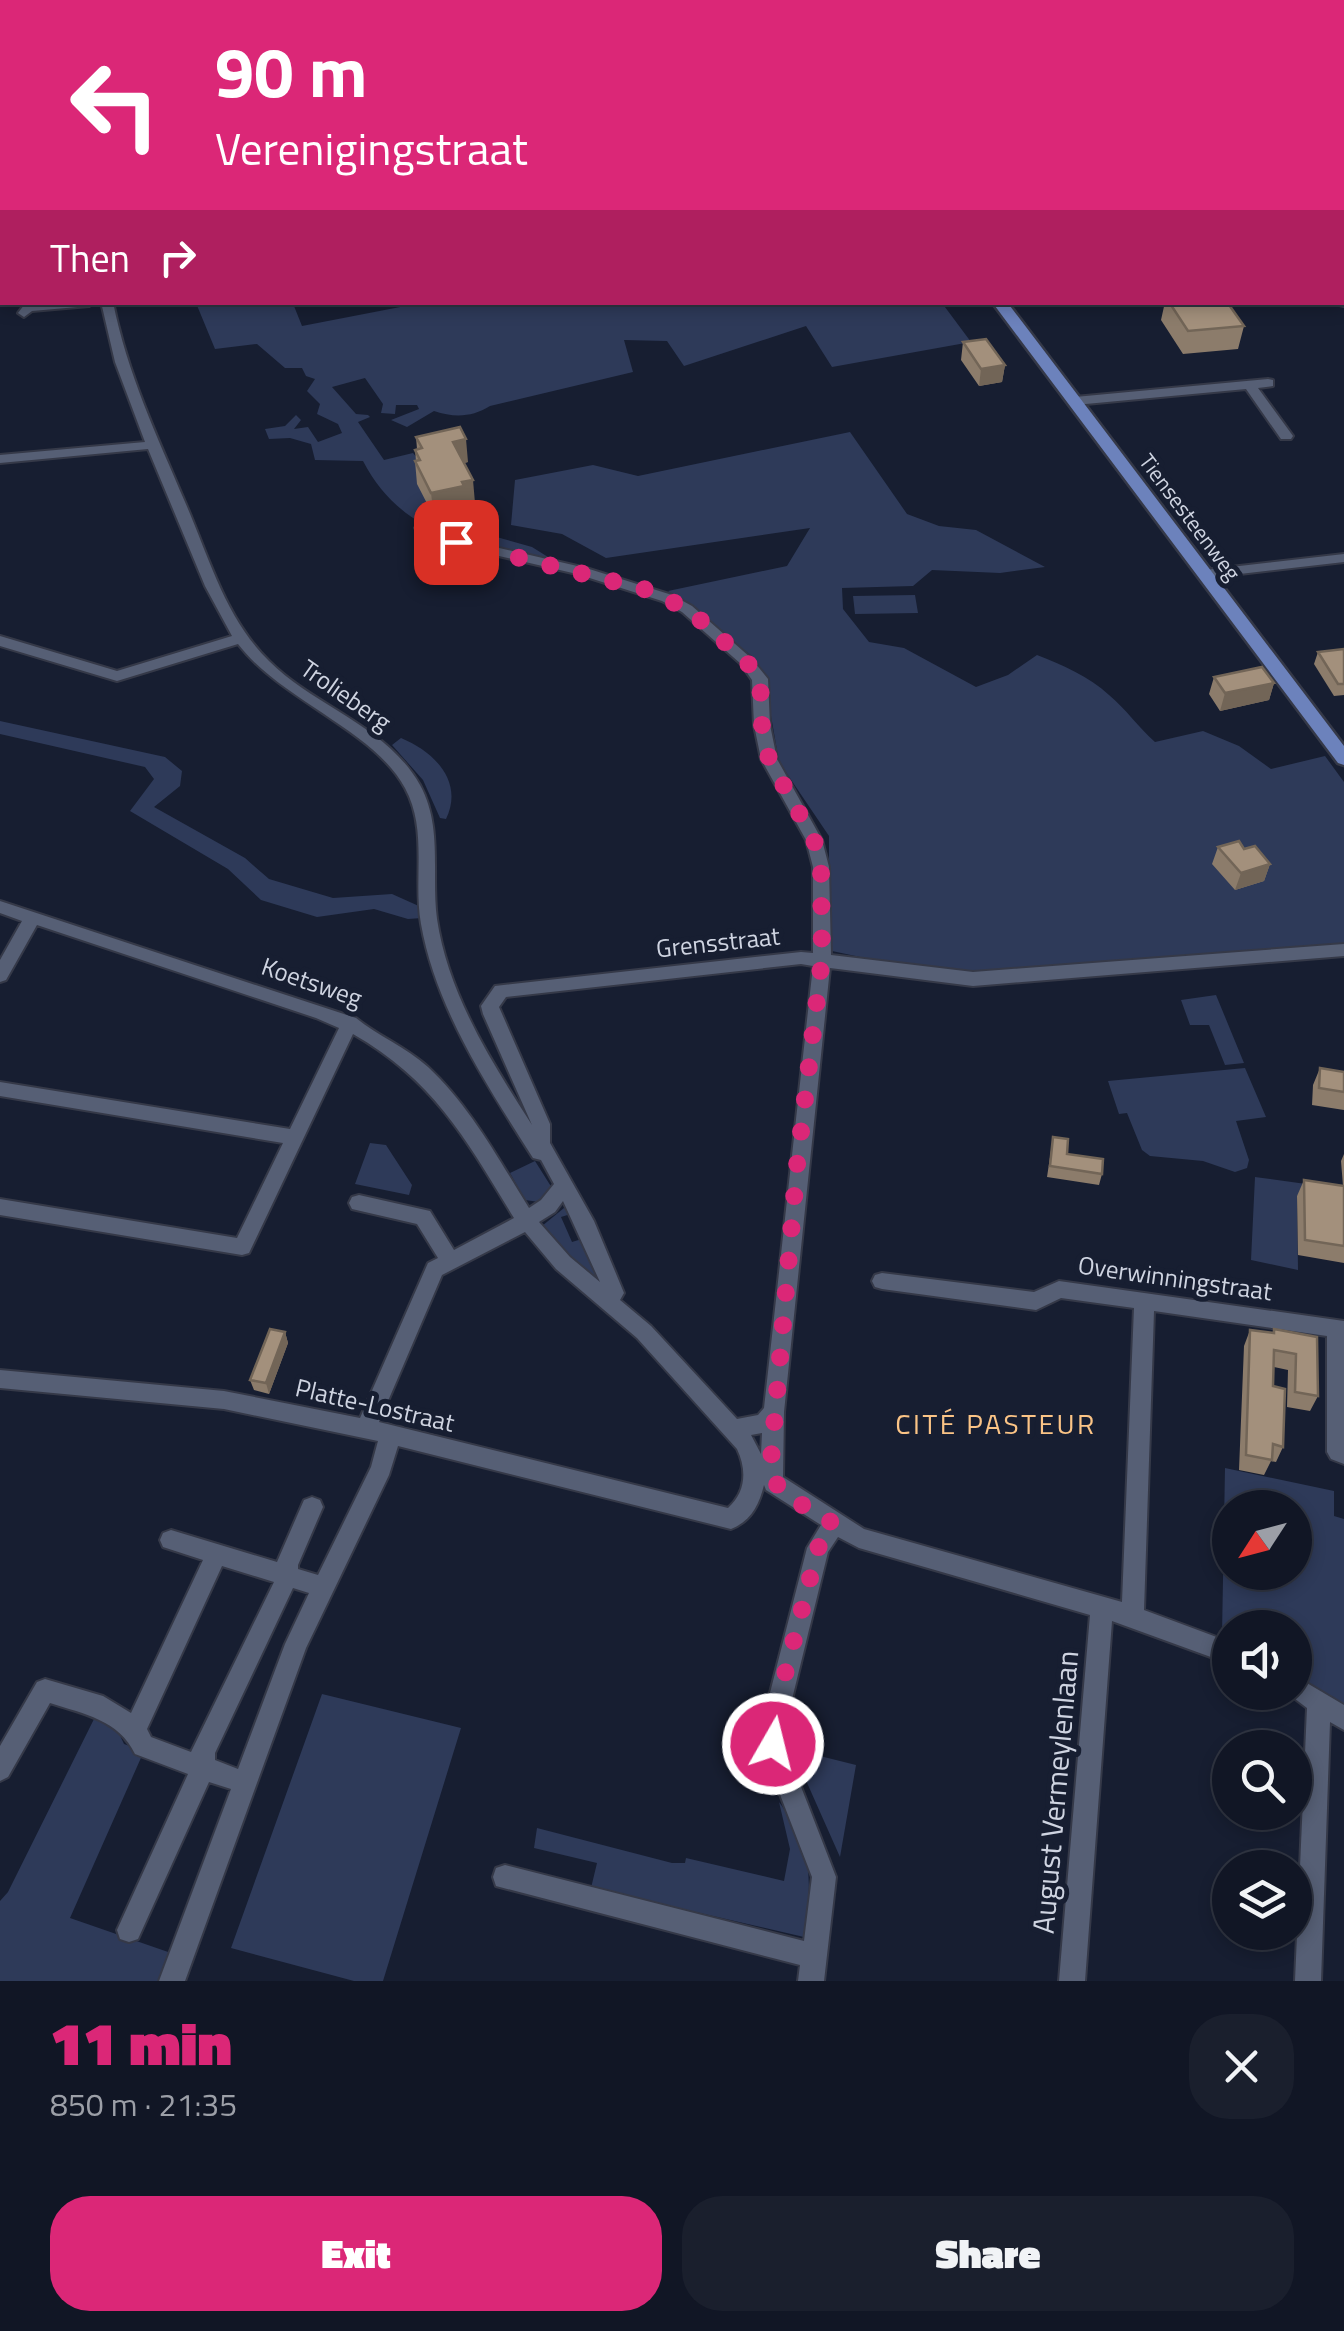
<!DOCTYPE html>
<meta charset="utf-8">
<style>
:root{--surface:#111625;--page:#1a1f2d;--text:#f1f3f6;--muted:#9c9fa7;--line:#303542;--accent:#db2777}
body{margin:0;font-family:"Titillium Web",sans-serif;background:var(--page);color:var(--text);height:100vh;display:flex;flex-direction:column;font-size:38px;white-space:nowrap}
*{box-sizing:border-box;margin:0}
p{font-size:32px;color:var(--muted)}
.icon{flex:none;width:55px;height:55px;fill:none;stroke:currentColor;stroke-width:2;stroke-linecap:round;stroke-linejoin:round}
.map{position:relative;height:1981px;overflow:hidden}
.details{display:flex;flex-direction:column;background:var(--surface);flex:1}
.details>*{flex:none}
.top-card{position:absolute;left:0px;top:0px;width:1345px;height:305px;box-shadow:0 5px 15px #0003,0 0 0 2px var(--line);background:#db2777;color:#fff;overflow:hidden}
.needle{width:65px;rotate:234deg}
.controls{position:absolute;left:1212px;top:1490px;display:grid;gap:20px}
.controls a{display:grid;place-items:center;width:100px;height:100px;border-radius:50%;background:var(--surface);box-shadow:0 5px 15px #0003,0 0 0 2px var(--line);font-size:50px}
.pin{position:absolute;display:grid;place-items:center;width:85px;height:85px;color:#fff;margin:-42px;border-radius:20px;box-shadow:0 5px 15px #0006}
.me{position:absolute;width:110px;margin:-55px;rotate:8deg;stroke-linejoin:round;filter:drop-shadow(0 0 8px #0008)}
.turn{display:flex;align-items:center;gap:35px;height:210px;padding:0 50px;font-size:45px}
.turn .icon{width:130px;height:130px;stroke-width:2.5}
.turn b{display:block;font-size:70px;line-height:85px}
.then{display:flex;align-items:center;height:95px;padding:0 50px;background:#0003;gap:20px;font-size:38px}
.round{display:grid;place-items:center;flex:none;width:105px;height:105px;border-radius:40px;background:var(--page)}
.overview{display:flex;align-items:center;justify-content:space-between;height:170px;padding:0 50px}
h1{font-size:60px;font-weight:800;line-height:75px;color:var(--accent)}
.button{display:flex;gap:20px;margin-top:auto;padding:20px 50px}
.button a{flex:1;height:115px;border-radius:40px;background:var(--accent);color:#fff;font-size:40px;font-weight:800;line-height:115px;text-align:center}
.button a+a{background:var(--page);color:var(--text)}
.map>svg:first-child{display:block}
.green{fill:#2e3a59;fill-rule:evenodd}
.lines{fill:none;stroke-linecap:round;stroke-linejoin:round}
.minor-casing{stroke:#353948;stroke-width:4}
.major-casing{stroke:#353948;stroke-width:5}
.highway-casing{stroke:#353948;stroke-width:5}
.minor{fill:#565f75;fill-rule:evenodd}
.major{fill:#6c82bc;fill-rule:evenodd}
.highway{fill:#7a9aec;fill-rule:evenodd}
.wall{fill:#8c7c6b}
.shaded-wall{fill:#726557}
.building{fill:#a3907c;stroke:#726557;stroke-width:2.5}
.route{stroke:#db2777;stroke-width:18;stroke-dasharray:0 32.4}
.labels{text-anchor:middle;dominant-baseline:central;stroke-width:10;stroke-linejoin:round;paint-order:stroke}
.far-street-label{font-size:22px;fill:#cfd4e1;stroke:#171e31}
.street-label{font-size:25px;fill:#cfd4e1;stroke:#171e31}
.neighbourhood-label{font-size:28px;letter-spacing:2.5px;fill:#fbc486;stroke:#171e31}
.near-street-label{font-size:30px;fill:#cfd4e1;stroke:#171e31}
</style>
<div class="map">
<svg width="1344" height="1981" viewBox="0 0 1344 1981">
<rect width="100%" height="100%" fill="#171e31"/>
<path class="green" d="M426,302L942,303L971,342L832,367L806,326L684,366L667,341L624,340L633,372L490,406C472,417 455,418 434,411L407,427L391,420L419,409L417,405H396L395,414L381,413L383,404L365,378L332,387L356,414L368,415L370,417L358,422L384,460L413,453L419,460L434,517L439,521L532,547L556,562C476,543 405,541 363,461L315,460L311,444L290,438L269,439L265,429L285,426L296,415L301,420L294,429L308,427L318,442L342,433L338,424L317,414L320,404L307,391L315,379L306,376L302,368H285L257,344L215,349L196,303H311L294,306L302,326Z
M850,432L907,514L939,526L976,530L1045,567L1000,573L932,570L913,586L842,588L843,609L869,642L904,648L976,687L1008,675L1037,655C1062,665 1089,676 1109,695C1126,709 1138,727 1155,742L1203,731L1239,746L1271,769L1325,756L1344,782V945L973,974L921,970L832,951L829,945V836L779,762L765,681L753,657L668,591L787,566L810,528L606,558L562,534L511,525L515,480L593,465L638,476Z
M915,595L918,613L855,614L853,596Z
M0,721L165,757L182,771L180,786L154,807L245,858L269,879L333,898L392,894L421,907L422,918L408,919L374,909L317,917L261,900L228,869L130,811L154,779L145,767L0,734Z
M401,738C435,752 464,782 446,819L440,818L423,780L392,745Z
M1216,995L1244,1063L1225,1065L1209,1025H1190L1181,1000Z
M1245,1068L1266,1117L1236,1121L1249,1160L1247,1168L1235,1172L1203,1161L1150,1156L1142,1150L1127,1113L1119,1114L1108,1081Z
M370,1143L386,1145L412,1185L409,1195L355,1184Z
M535,1161L552,1188L539,1202L525,1200L510,1173Z
M1255,1177L1306,1184L1297,1196L1298,1270L1251,1260Z
M564,1208L574,1213L561,1217L572,1242L585,1238L604,1294L542,1226Z
M1225,1468L1334,1491V1516L1344,1519V1707L1295,1674V1628H1230V1639L1222,1635ZM1230,1508H1295V1572H1230Z
M322,1694L461,1728L383,1981H354L231,1948Z
M94,1719L116,1727L124,1744L144,1751L70,1918L171,1953L161,1981H0V1901L8,1892Z
M792,1749L856,1765L840,1857Z
M779,1802C814,1850 812,1881 804,1937L591,1888L597,1863L534,1848L537,1828L672,1863H685L686,1858L784,1881L790,1849Z"/>
<g class="lines">
<g class="minor-casing">
<path id="minor" d="M602,0H614L615,2H604Z
M881,0H892L893,2H883Z
M960,0H971L972,2H962Z
M1167,0H1178L1179,2H1169Z
M1342,46H1344V53H1342Z
M1342,77H1344L1342,84Z
M0,144H2V152H0Z
M1342,274H1344V282L1342,281Z
M1342,298L1344,306L1326,302H1342Z
M47,302H95L89,306L32,311L24,317L18,313L24,305Z
M101,302H113C127,373 157,436 185,502C209,557 225,618 269,661C315,707 387,726 420,785C443,827 431,875 437,919C448,994 492,1063 532,1125L483,1014L481,1006L495,986L801,952L813,953V867L806,840L761,759L754,725L752,680L741,664L682,612L662,601L577,574L451,545L417,531L415,528L422,524L460,539L586,568L672,595L692,606L751,658L768,679L770,725L777,759L822,840L829,867L831,955L973,972L1344,944V956L973,986L830,968L784,1412L783,1477L864,1529L1122,1602L1134,1308L1061,1298L1036,1310L882,1289L875,1287L872,1281L875,1275L882,1273L1034,1292L1059,1281L1344,1321V1464L1331,1459L1327,1452V1336L1154,1311L1144,1610L1230,1642V1664L1112,1621L1085,1981H1059L1090,1615L859,1548L838,1537L828,1552L784,1732L786,1748L836,1877L824,1981H798L800,1965L496,1886L493,1877L496,1868L505,1865L804,1941L812,1877L762,1748L760,1732L807,1548L821,1525L766,1490L764,1485C759,1505 751,1521 731,1529L398,1446L389,1475L306,1648L185,1981H159L231,1789L209,1782L138,1939L129,1942L120,1939L117,1930L188,1774L135,1754C119,1720 84,1714 50,1703L8,1777L0,1781V1746L37,1682L45,1679L103,1696L131,1713L203,1560L163,1547L160,1540L163,1533L171,1530L277,1562L304,1500L312,1497L320,1500L323,1507L298,1565V1569L318,1575L371,1467L378,1441L224,1409L0,1388V1370L224,1391L360,1418L428,1263L438,1258L417,1224L352,1209L349,1203L352,1197L359,1195L430,1211L454,1250L514,1218C467,1141 434,1080 353,1034L249,1253L242,1255L0,1215V1199L237,1238L283,1143L0,1096V1082L290,1129L339,1028L316,1018L37,925L6,980L0,982V960L22,921L0,913V901L356,1018C378,1036 406,1047 428,1067C470,1106 499,1160 529,1208L541,1200L554,1184L541,1160L533,1158C488,1087 436,1009 421,924C413,879 428,830 405,788C374,730 282,701 238,644L117,681L0,646V636L117,671L232,636L205,586L148,449L0,463V455L145,442L115,362ZM801,964L813,966L764,1408L758,1415L737,1419L651,1326L620,1300L624,1293L594,1221L550,1143V1124L499,1007L506,997ZM563,1201L600,1282L570,1257L539,1222L555,1212ZM525,1232L556,1269L637,1338L737,1449C747,1470 746,1492 728,1508L379,1422L442,1275ZM762,1433L761,1454L751,1435ZM222,1566L274,1582L191,1752L151,1737L147,1729ZM293,1588L309,1593L285,1644L238,1769L215,1760V1753Z
M1268,379L1273,380V386L1258,388L1293,436L1291,439H1281L1246,389L1075,405L1069,401L1075,397Z
M1344,554V562L1205,578L1198,574L1205,570Z
M1295,1676L1344,1705V1730L1330,1722L1321,1981H1295L1307,1708L1286,1692H1295Z"/>
</g>
<g class="major-casing">
<path id="major" d="M766,0H778L780,2H768Z
M992,302H1007L1344,746V765L1338,763Z"/>
</g>
<g class="highway-casing">
<path id="highway" d="M1342,177H1344V187H1342Z"/>
</g>
<use href="#minor" class="minor"/>
<use href="#major" class="major"/>
<use href="#highway" class="highway"/>
</g>
<path class="wall" d="M1165,302H1227L1244,326L1238,349L1183,354L1161,320Z
M963,342L1005,365L1002,382L979,386L961,360Z
M416,437L468,462L464,463L475,503L466,505V510L434,517L417,484L415,461H416L415,450L417,449Z
M1344,649V695L1334,696L1314,664L1318,652Z
M1214,677L1274,683L1269,700L1220,711L1209,694Z
M1218,847L1244,849L1270,864L1264,881L1235,890L1212,864Z
M1320,1068L1344,1072V1110L1312,1105L1313,1085Z
M1053,1137L1067,1154L1102,1174L1099,1185L1047,1177Z
M1344,1154V1263L1298,1255L1297,1196L1304,1180L1343,1186L1341,1161Z
M1274,1329L1317,1337L1318,1396L1310,1411L1287,1407L1288,1370L1274,1367L1273,1386L1283,1447L1276,1462L1271,1461L1264,1475L1239,1470L1244,1346L1250,1330L1273,1333Z
M285,1332L288,1343L269,1394L254,1390L250,1380Z"/>
<path class="shaded-wall" d="M218,0H245L241,2H219Z
M1005,365L1002,382L979,386L981,369Z
M466,439L468,462L455,465L453,442Z
M473,480L475,503L466,505V510L434,517L431,493Z
M1274,683L1269,700L1220,711L1225,693Z
M1270,864L1264,881L1235,890L1241,873Z
M285,1332L288,1343L269,1394L266,1383Z"/>
<path class="building" d="M814,0H850L848,2H816Z
M1169,302H1227L1244,326L1188,331Z
M986,339L1005,365L981,369L963,342Z
M460,427L466,439L453,442L473,480L462,482L464,486L431,493L415,461L420,460L415,450L422,448L416,437Z
M1344,649V684H1338L1318,652Z
M1262,667L1274,683L1225,693L1214,677Z
M1239,841L1244,849L1255,846L1270,864L1241,873L1218,847Z
M1320,1068L1344,1072V1092L1319,1088Z
M1053,1137L1068,1139L1067,1154L1103,1159L1102,1174L1050,1166Z
M1304,1180L1344,1186V1246L1305,1240Z
M270,1329L285,1332L266,1383L250,1380Z
M1274,1329L1317,1337L1318,1396L1295,1392L1296,1354L1274,1350L1273,1386L1285,1389L1283,1447L1273,1444L1272,1460L1246,1455L1250,1330L1274,1333Z"/>
<g class="lines">
<path class="route" d="M456,542L644,589L688,609L746,661L760,679L762,725L769,759L814,840L821,867L822,958L797,1165L770,1472C779,1497 812,1509 834,1524L818,1548L774,1716L773,1744"/>
</g>
<g class="labels">
<g class="far-street-label">
<text transform="translate(1190 517) rotate(53)">Tiensesteenweg</text>
</g>
<g class="street-label">
<text transform="translate(346 695) rotate(35)">Trolieberg</text>
<text transform="translate(718 942) rotate(-6)">Grensstraat</text>
<text transform="translate(312 982) rotate(19)">Koetsweg</text>
<text transform="translate(1175 1278) rotate(8)">Overwinningstraat</text>
<text transform="translate(375 1405) rotate(13)">Platte-Lostraat</text>
</g>
<g class="neighbourhood-label">
<text x="996" y="1423">CITÉ PASTEUR</text>
</g>
<g class="near-street-label">
<text transform="translate(1055 1792) rotate(-85)">August Vermeylenlaan</text>
</g>
</g>
</svg>
<div class="controls">
<a><svg class="needle" viewBox="-14 -14 28 28"><path d="M0-13l5 13h-10z" fill="#e53935"/><path d="M0 13l5-13h-10z" fill="#9c9fa7"/></svg></a>
<a><svg class="icon" aria-label="sound" viewBox="0 0 24 24"><path d="M4 9h4l5-4v14l-5-4H4zM17 9q2 3 0 6"/></svg></a>
<a><svg class="icon" aria-label="search" viewBox="0 0 24 24"><circle cx="10" cy="10" r="6"/><path d="M15 15l6 6"/></svg></a>
<a><svg class="icon" aria-label="layers" viewBox="0 0 24 24"><path d="M12 4l9 5-9 5-9-5zM3 14l9 5 9-5"/></svg></a>
</div>
<div class="pin" style="left:456px;top:542px;background:#d93025"><svg class="icon" aria-label="arrive" viewBox="0 0 24 24"><path d="M6 21V4h12l-3 4 3 4H6"/></svg></div>
<svg class="me" style="left:773px;top:1744px" viewBox="-20 -20 40 40"><circle r="17" fill="#db2777" stroke="#fff" stroke-width="3"/><path d="M0-11L8 9 0 5-8 9z" fill="#fff"/></svg>
<div class="top-card">
<div class="turn"><svg class="icon" aria-label="left" viewBox="0 0 24 24"><path d="M17 20v-9H6M10 6l-5 5 5 5"/></svg><div><b>90 m</b>Verenigingstraat</div></div>
<div class="then">Then<svg class="icon" aria-label="right" viewBox="0 0 24 24"><path d="M7 20v-9h11M14 6l5 5-5 5"/></svg></div>
</div>
</div>
<section class="details">
<div class="overview"><div><h1>11 min</h1><p>850 m · 21:35</p></div><a class="round"><svg class="icon" aria-label="close" viewBox="0 0 24 24"><path d="M6 6l12 12M18 6L6 18"/></svg></a></div>
<div class="button"><a>Exit</a><a>Share</a></div>
</section>
